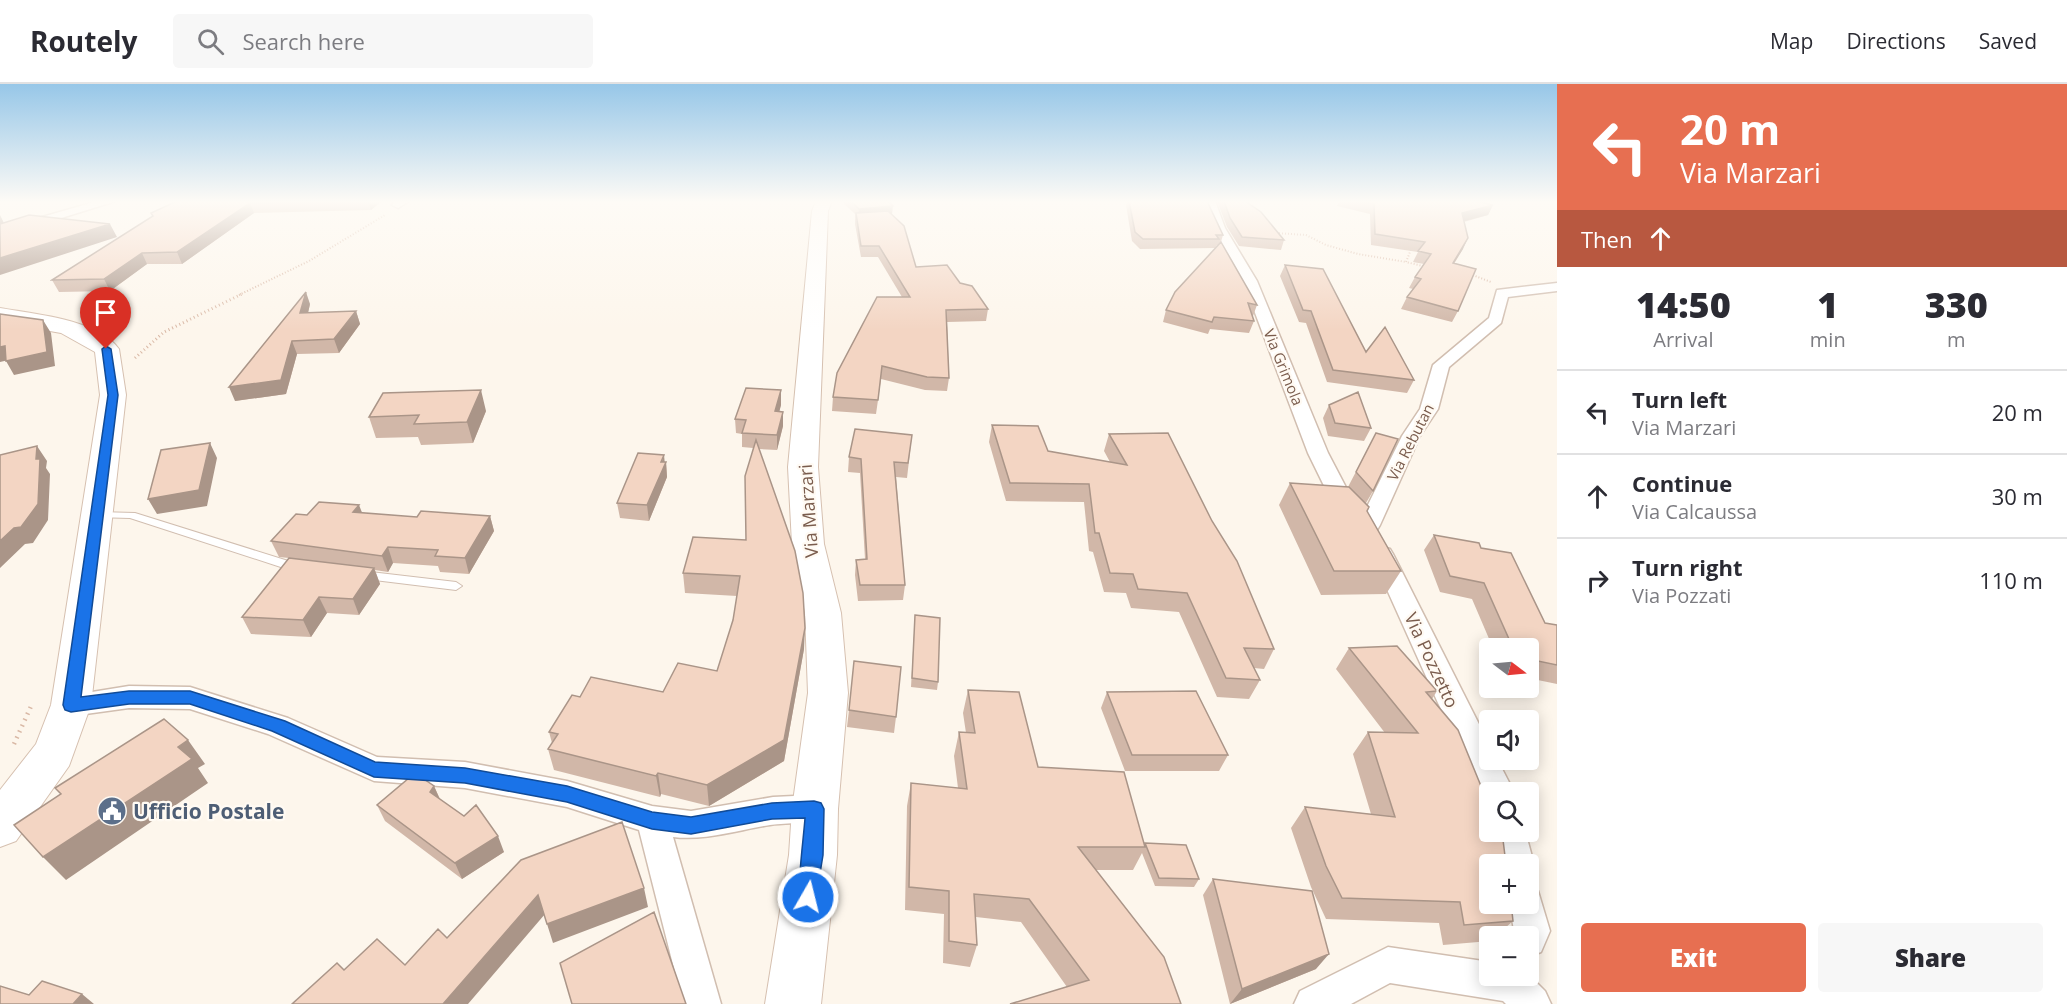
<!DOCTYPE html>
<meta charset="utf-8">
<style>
:root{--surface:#fff;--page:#f7f7f7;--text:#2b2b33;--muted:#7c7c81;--line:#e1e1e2;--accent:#e76f51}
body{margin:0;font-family:"Open Sans",sans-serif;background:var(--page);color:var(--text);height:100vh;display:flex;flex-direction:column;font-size:22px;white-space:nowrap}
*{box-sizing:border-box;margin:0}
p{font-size:20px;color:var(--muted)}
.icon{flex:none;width:33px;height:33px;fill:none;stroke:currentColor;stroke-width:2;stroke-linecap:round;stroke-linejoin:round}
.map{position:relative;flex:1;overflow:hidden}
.drawer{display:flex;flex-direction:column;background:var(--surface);width:510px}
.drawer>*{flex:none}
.guide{background:#e76f51;color:#fff;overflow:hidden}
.needle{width:39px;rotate:106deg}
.fabs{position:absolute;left:1479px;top:554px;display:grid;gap:12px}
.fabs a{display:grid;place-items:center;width:60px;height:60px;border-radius:6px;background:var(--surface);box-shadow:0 3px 15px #0003;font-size:30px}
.pin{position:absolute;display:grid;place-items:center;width:51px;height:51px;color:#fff;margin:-62px -26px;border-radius:50% 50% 50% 0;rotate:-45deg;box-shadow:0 0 6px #0007}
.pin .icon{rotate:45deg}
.me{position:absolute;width:66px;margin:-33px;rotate:8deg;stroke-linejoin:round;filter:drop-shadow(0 0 4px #0008)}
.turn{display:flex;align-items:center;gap:21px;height:126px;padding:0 24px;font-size:27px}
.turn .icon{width:78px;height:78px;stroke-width:2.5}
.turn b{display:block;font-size:42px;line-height:51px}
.then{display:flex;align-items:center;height:57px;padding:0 24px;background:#0003;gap:12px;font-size:22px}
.eta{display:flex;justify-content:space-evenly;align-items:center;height:102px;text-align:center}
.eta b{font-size:36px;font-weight:800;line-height:42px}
.button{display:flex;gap:12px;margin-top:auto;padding:12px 24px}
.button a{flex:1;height:69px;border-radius:6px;background:var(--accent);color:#fff;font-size:24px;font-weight:800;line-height:69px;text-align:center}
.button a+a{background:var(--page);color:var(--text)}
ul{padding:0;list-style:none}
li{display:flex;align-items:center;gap:18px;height:84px;padding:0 24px;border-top:2px solid var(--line)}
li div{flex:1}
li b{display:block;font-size:22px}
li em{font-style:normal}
header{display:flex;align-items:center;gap:36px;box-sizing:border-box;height:84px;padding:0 30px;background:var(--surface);border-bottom:2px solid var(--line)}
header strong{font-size:28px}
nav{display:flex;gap:33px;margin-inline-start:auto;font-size:21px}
.search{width:420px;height:54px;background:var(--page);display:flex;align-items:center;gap:15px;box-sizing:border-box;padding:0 21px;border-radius:6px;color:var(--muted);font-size:22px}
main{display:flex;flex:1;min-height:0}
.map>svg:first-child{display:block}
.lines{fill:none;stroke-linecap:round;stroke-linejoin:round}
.lane-casing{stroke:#d1beb0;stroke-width:2}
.street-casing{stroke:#d1beb0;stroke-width:3}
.secondary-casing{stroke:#d6c0b0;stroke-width:2}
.path-far2{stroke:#d9b8a5;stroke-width:2;stroke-dasharray:1 2;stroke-linecap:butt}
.path-far1{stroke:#d9b8a5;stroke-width:3;stroke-dasharray:1 3;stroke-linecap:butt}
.path{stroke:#d9b8a5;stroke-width:4.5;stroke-dasharray:1.5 5;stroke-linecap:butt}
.lane{fill:#fff;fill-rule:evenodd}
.street{fill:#fff;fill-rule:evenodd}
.secondary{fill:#fff;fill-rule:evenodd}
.wall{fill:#d1b7a8}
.shaded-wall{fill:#aa9588}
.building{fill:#f3d5c3;stroke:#aa9588;stroke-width:1.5}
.route{fill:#1a73e8;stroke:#114b97;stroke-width:1.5}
.labels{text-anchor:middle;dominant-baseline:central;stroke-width:4.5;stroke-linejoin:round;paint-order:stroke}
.far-street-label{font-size:15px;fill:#7a5c4d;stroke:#fffaf3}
.street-label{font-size:18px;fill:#7a5c4d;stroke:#fffaf3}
.near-service-label{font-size:21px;font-weight:bold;fill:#4e5e75;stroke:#fffaf3;text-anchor:start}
</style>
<header>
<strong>Routely</strong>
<div class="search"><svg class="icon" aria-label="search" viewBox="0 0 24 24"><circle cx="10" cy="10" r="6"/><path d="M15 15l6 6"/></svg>Search here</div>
<nav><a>Map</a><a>Directions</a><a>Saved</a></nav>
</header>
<main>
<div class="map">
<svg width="1557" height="920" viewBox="0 0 1557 920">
<rect width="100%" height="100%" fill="#fdf6ec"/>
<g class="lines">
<g class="lane-casing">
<path id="lane" d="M98,428L135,429L301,481L303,484L297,488L293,487L130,434L94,433L92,431Z
M362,487L456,498L462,502L456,506L358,494L356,491L358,488Z"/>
</g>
<g class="street-casing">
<path id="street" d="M98,117H116L0,153V145Z
M396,117H409L398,124L392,121Z
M1203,117H1215L1225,144L1257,197L1328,369L1351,413L1364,426L1361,431H1345L1331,416L1308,369L1243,197L1213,144Z
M1557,199V207L1508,213L1501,239L1449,283L1438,325L1420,352L1380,441L1377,446H1361L1358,441L1402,352L1420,325L1433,281L1489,234L1497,206Z
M1382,463L1390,465L1393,470L1490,662V675H1497L1514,708H1490L1488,717L1438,619L1371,470L1374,465Z
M129,602L190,603L288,634L377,673L465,678L567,697L652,722L691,727L773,713L815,711L826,715L831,725L826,735C808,741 789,738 770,741C738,746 705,757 673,753L721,920H683L639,746L567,723L465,704L374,697L268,650L190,625L129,624L71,632L61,629L57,621L61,613Z
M1493,747H1525L1534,780L1529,791L1528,780H1500Z
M1528,804L1538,807L1550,847L1541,868L1528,873V852H1512L1514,846L1509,819H1528Z
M1388,863L1490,878V891H1528V879L1532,894L1545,907L1551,920H1506L1503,917L1390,899L1351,920H1294L1300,907Z"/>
</g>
<g class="secondary-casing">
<path id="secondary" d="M816,117H832L828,127L818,383L824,460L841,529L848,609L838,725L837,771L821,920H765L789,771L792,725L808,609L805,529L792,460L788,383L812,127Z
M0,224C33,230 98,235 119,265L126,311L91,621L69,682L16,757L0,763V706L36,660L51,621L100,311L95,268L61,249L0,238Z"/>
</g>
<path class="path-far2" d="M1276,149L1306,151L1326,161L1358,170L1406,178
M1412,163L1406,178L1427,183
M1470,190L1491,198
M239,211L309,177L385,131"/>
<path class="path-far1" d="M135,274L164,248L242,210"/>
<path class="path" d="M14,660L32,620"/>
<use href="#lane" class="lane"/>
<use href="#street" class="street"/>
<use href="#secondary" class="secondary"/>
</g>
<path class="wall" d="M177,117H382L371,126L254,129L182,180H147L110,207L59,208L52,196Z
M841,117H888L892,130L916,183L960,199L988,225L986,237L947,238L949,294L947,307L925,306L881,295L876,330L832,327L833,313L902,213L878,173H861L855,140V130Z
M1127,117H1207L1223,151L1221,158L1257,221L1253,232H1252L1254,237L1249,249L1210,245L1208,250L1163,238L1166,226L1219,161H1217L1215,164L1140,165L1132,157L1126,121Z
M1217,117H1245L1284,156L1281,166L1239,162L1227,143Z
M1339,117H1477L1493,121L1488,131L1464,138L1463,165L1454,180L1458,227L1452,238L1401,225L1407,213L1413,205L1409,204L1415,193L1424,180L1413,178L1418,168L1371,161L1370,130L1337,122Z
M1285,181L1366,268L1414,296L1407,309L1327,298L1306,239L1299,238L1280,192Z
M310,220L308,229L356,227L360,240L339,269L297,270L286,310L235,317Z
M781,306V321L779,327L783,342L777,366L759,365L804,565L784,677L709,722L661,710L660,713L554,686L548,665L552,659L549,648L580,613L663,608L717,587L733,536L737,512L685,509L683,489L746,456L753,364L742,363V350L736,349L735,335Z
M1329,321L1371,344L1364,357L1328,352L1323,334Z
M486,327L473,359L421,361L418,353L376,354L369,333Z
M992,341L1048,367L1110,378L1104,367L1109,350L1274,565L1264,585L1254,584L1260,596L1249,615L1217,613L1179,528L1131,524L1126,509L1104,508L1093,468L1089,467L1084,418L1006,417L989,358Z
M1376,349L1373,407L1366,419L1367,427L1401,487L1386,510L1321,511L1279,421L1290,399L1348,403Z
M912,351L907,394L896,393L905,501L903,516L858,517L855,491L856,476L865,475L860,389L848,388L849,373Z
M664,378H666L667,393L649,437L620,434L617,419Z
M362,429L417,433L490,432L494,447L469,490L440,488L438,482L393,479L388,488L375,486L380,500L359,531L327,529L311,553L251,550L242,533L289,474L279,473L271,457L307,431Z
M1434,451L1481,464L1545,539L1557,541V600L1528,594V564H1493L1472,515L1440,508L1424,466Z
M915,531L938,598L937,606L911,603Z
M1349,564L1437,607L1432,615L1513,837L1496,852H1490V857L1443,861L1439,839L1326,835L1311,803L1291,744L1305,723L1371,730L1353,670L1368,648L1385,649L1336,585Z
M968,606L1038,683L1144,760L1145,759L1199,795L1194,803L1155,802L1142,769L1133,786H1096L1164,873L1067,903L1021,838L976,833L977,861L970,883L943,879L944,830L905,826L907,722L911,699L958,704L954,672L959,648L966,649L963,629Z
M1107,608L1228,671L1219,687H1125L1101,624Z
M849,626L896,633L894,649L847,643Z
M434,702L440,715L504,768L462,795L385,737L377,721Z
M1213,795L1316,885L1230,920L1203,811Z"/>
<path class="shaded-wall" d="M368,117H382L371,126Z
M250,119L254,129L182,180L177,168Z
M1493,121L1488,131L1457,139L1462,129Z
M893,122L892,130L858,133L859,125Z
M0,131L5,141L0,143Z
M110,140L117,153L0,191V174Z
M1468,154L1463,165L1447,190L1453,179Z
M142,169L147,180L110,207L104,195Z
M306,208L310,220L305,242L300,229Z
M356,227L360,240L339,269L334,255Z
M43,236L51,249L55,282L14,291L6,277Z
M292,257L297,270L286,310L235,317L229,303Z
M5,262L13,275L0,278V263Z
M481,306L486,327L473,359L467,338Z
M781,306V321L776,341L775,327Z
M783,328V342L777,366V351Z
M210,359L217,374L207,422L157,430L148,415Z
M37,362L47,377L46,384L50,390L48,436L33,459L25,460L0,484V457L36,375Z
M664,371L665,381L666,378L667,393L649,437L647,421Z
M359,421L365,436L353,428Z
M490,432L494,447L469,490L465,474Z
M388,463L393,479L388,488L382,472Z
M374,484L380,500L359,531L353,515Z
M319,513L327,529L311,553L303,536Z
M805,544L804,565L784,677L709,722L707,701Z
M188,656L205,680L198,684L208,699L66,796L43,773L178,663Z
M658,689L661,710L660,713L656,692Z
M434,702L441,718L430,708Z
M498,752L504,768L462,795L455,779Z
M644,804L648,823L553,859L547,840Z
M538,811L545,830L468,920H443Z
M1329,870L1316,885L1230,920L1242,905Z
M82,910L94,920H73Z"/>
<path class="building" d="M177,117H333L250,119L177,168L142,169L104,195L52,196L153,132L151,129Z
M851,117H888L893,122L859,125Z
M1129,117H1207L1223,151H1216L1219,155H1143L1135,148Z
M1224,117H1245L1261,128L1284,156L1242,153L1230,134Z
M1360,117H1477L1493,121L1462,129L1468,154L1453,179L1476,185L1458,227L1407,213L1421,195L1415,193L1431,170L1418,167L1425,158L1375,150L1374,120Z
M888,127L904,142L916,183L947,181L960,199L972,202L988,225L946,226L949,294L927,293L882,282L878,316L833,313L837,289L877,213H910L879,162H861L856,129Z
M29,131L110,140L0,174V140Z
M1221,158L1257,221L1248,219L1254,237L1214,233L1212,238L1166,226L1175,208Z
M1285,181L1323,185L1366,268L1385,243L1414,296L1333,286L1311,227L1303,226Z
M306,208L300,229L356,227L334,255L292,257L281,296L229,303Z
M0,230L43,236L47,268L6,277L5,262L0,263Z
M746,304L781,306L775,327L783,328L777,351L742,349L746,336L735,335Z
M481,306L467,338L414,340L419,331L369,333L383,309Z
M1358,308L1371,344L1335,339L1329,321Z
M992,341L1038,342L1048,367L1127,381L1109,350L1168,349L1212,437L1237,477L1274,565L1244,564L1260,596L1226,594L1187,509L1138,505L1133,490L1110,489L1099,449H1095L1089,400L1010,399Z
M855,345L912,351L908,379L894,378L905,501H860L856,476L867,475L861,375L849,373Z
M1376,349L1398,355L1373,407L1356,388Z
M756,356L795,467L803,509L805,544L784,656L707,701L658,689L656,692L548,665L558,650L549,648L572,611L580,613L591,593L663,608L678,579L717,587L733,536L740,492L683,489L693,453L746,456L745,392Z
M210,359L199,406L148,415L161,366Z
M37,362L36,375H40L38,420L21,443L14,444L0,457V371Z
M638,369L664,371L661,378H666L647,421L617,419Z
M1290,399L1349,403L1369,423L1367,427L1401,487H1334Z
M319,418L359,421L353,428L417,433L421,427L490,432L465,474L435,472L438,466L388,463L382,472L271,457L296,430L307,431Z
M1434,451L1479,459L1481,464L1511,469L1545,539L1557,541V581L1528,575V564H1513L1484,499L1450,492Z
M289,474L374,484L353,515L319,513L303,536L242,533Z
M915,531L940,534L938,598L912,594Z
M1397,562L1437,607L1426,608L1458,646L1490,724V747H1499L1503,756L1506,780H1490V819H1511L1513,837L1464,841L1460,818L1342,814L1326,782L1305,723L1395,733L1368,648L1418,649L1349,564Z
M854,577L901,583L896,633L849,626Z
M968,606L1019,608L1038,683L1124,688L1145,763H1078L1164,873L1181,920H1010L1089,896L1029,815L974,810L977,861L949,857V807L909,803L911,699L967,705L959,648L975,649Z
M1196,607L1228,671H1132L1107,608Z
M164,635L188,656L178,663L192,675L43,773L14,741L61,710L55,704Z
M415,689L434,702L430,708L464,732L476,721L498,752L455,779L377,721Z
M622,738L644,804L547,840L538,811L443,920H292L337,879L344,886L377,855L405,881L438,845L447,854L521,776Z
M1145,759L1186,761L1199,795L1159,794Z
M1213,795L1312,807L1329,870L1242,905Z
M654,828L686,920H572L560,879Z
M42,897L82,910L73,920H0V902L29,911Z"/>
<linearGradient id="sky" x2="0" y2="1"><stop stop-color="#97c7e8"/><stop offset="0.48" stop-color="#fefbf6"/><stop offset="1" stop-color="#fefbf6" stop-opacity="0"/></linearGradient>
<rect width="1557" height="246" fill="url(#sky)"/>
<path class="route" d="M106,262L111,265L118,311L81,613L129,607H190L285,637L375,678L465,684L567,702L652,728L691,733L772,719L814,717L821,719L824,725L823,771L815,820L808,823L800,820C796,810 804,751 805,734L772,735L691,750L652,745L567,718L465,699L374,693L272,647L190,620H129L71,628L65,626L63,621L108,311L102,265Z"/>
<defs>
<g id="civic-disc" transform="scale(1.5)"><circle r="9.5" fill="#5c6f8a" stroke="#fffaf3"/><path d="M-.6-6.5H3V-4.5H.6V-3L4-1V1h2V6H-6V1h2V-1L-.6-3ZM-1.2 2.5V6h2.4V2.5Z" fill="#fff"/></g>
</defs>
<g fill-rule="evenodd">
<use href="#civic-disc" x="112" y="727"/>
</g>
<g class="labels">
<g class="far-street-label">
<text transform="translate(1284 283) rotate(68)">Via Grimola</text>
<text transform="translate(1410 358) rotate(-63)">Via Rebutan</text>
</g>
<g class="street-label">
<text transform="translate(808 427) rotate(-94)">Via Marzari</text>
<text transform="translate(1432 576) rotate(65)">Via Pozzetto</text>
</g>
<g class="near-service-label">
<text x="133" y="727">Ufficio Postale</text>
</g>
</g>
</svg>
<div class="fabs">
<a><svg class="needle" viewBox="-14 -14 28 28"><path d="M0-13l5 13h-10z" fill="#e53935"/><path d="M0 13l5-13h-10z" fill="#7c7c81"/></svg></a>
<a><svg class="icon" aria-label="sound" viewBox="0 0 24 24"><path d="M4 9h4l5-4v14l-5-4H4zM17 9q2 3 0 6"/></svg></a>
<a><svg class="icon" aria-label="search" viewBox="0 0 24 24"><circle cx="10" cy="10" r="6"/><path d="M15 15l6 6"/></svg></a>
<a>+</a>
<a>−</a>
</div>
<div class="pin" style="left:106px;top:265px;background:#d93025"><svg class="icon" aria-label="arrive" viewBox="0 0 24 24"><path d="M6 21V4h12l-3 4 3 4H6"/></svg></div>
<svg class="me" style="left:808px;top:813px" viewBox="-20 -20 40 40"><circle r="17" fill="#1a73e8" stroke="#fff" stroke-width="3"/><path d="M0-11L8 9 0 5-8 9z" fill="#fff"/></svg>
</div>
<section class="drawer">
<div class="guide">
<div class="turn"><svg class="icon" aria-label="left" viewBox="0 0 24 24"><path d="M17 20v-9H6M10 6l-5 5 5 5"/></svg><div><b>20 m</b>Via Marzari</div></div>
<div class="then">Then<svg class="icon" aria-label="ahead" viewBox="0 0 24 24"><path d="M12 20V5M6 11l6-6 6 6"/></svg></div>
</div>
<div class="eta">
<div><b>14:50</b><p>Arrival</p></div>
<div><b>1</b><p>min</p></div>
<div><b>330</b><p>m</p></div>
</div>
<ul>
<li><svg class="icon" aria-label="left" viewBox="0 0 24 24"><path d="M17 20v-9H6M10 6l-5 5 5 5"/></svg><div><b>Turn left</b><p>Via Marzari</p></div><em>20 m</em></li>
<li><svg class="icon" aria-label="ahead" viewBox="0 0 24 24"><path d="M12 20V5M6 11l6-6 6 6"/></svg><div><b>Continue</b><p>Via Calcaussa</p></div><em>30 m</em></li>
<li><svg class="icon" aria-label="right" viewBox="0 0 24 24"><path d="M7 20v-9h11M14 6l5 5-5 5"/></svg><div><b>Turn right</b><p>Via Pozzati</p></div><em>110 m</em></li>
</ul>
<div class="button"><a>Exit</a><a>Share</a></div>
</section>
</main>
